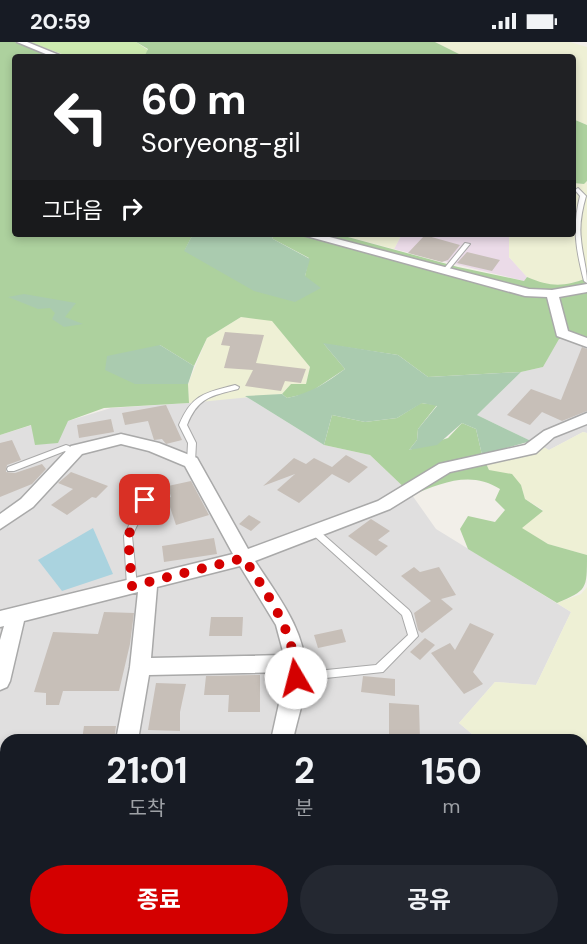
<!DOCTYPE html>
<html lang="ko">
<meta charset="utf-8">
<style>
:root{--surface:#171b24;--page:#242831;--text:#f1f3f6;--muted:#9ea1a6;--accent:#d40000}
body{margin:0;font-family:"DM Sans","Noto Sans KR",sans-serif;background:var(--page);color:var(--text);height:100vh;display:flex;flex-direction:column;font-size:22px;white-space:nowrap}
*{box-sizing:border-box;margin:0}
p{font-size:20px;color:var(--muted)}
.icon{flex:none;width:33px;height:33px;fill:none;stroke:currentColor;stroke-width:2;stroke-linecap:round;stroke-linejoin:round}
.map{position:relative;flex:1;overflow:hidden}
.sheet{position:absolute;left:0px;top:692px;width:588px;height:212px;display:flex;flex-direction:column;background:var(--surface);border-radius:18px 18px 0 0;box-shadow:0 3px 9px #0003}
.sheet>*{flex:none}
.guide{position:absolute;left:12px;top:12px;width:564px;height:183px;border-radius:6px;box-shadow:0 3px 9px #0003;background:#202124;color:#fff;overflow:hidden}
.pin{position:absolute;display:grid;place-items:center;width:51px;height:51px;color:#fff;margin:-26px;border-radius:12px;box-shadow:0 3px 9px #0006}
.me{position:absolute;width:66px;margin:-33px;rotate:352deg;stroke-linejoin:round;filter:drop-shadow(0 0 4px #0008)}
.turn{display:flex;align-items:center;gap:21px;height:126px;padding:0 30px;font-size:27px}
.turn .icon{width:78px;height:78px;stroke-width:2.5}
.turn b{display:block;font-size:42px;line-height:51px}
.then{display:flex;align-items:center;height:57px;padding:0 30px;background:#0003;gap:12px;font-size:22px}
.eta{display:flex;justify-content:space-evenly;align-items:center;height:102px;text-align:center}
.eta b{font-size:36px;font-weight:700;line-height:42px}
.primary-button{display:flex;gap:12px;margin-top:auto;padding:12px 30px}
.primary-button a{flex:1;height:69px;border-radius:36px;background:var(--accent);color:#fff;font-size:24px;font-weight:700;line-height:69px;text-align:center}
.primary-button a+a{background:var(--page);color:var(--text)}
.status{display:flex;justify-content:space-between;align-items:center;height:42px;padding:0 30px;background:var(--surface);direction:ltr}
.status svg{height:16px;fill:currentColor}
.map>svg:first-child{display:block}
.residential{fill:#e0dfdf}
.industrial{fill:#ebdbe8}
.farmland{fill:#eef0d5}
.grass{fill:#cdebb0}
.forest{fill:#add19e}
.cemetery{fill:#aacbaf}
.water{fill:#aad3df}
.building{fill:#c7bfb8}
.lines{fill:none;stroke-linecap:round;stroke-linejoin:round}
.service-casing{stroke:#a9a9a9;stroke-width:2}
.minor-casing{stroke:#a9a9a9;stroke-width:3}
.service{fill:#fff;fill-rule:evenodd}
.minor{fill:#fff;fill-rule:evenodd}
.route{stroke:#d40000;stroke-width:10;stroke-dasharray:0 18}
</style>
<div class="status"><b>20:59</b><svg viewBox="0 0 49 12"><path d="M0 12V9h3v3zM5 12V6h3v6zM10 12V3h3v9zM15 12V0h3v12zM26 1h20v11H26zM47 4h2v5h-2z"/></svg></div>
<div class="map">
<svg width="587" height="902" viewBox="0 0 587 902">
<rect width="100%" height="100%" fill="#f2efe9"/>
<path class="residential" d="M558,297H587V391L583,390L549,408L477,373L521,330L543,325Z
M245,354L324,403L370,413L412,453L436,487L571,570L536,643L495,640L459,681L478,697L6,698V897H582V785L587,786V902H0V393L32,383L68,379L111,366L189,361Z"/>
<path class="industrial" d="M402,192H509V215L527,235L524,239L394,207Z"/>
<path class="farmland" d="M435,0H570L587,5V83L573,77V15H465Z
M587,139V236L569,243L547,244L527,235L509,215V192H573V141L584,142Z
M337,192H402L394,207Z
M241,275L272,278L310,325L306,342H291L282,352L189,361L188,342L207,296Z
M583,390L587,391V513L548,502L521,486L543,468L525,457L521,443L489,428L486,421L542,404L549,408Z
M587,545V786L582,785V698L478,697L459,681L495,640L536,643L571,570L557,561L581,552Z"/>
<path class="grass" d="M29,0H136L148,8L144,15H70Z"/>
<path class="forest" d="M0,0H15L52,15H15V192H193L185,208L305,234L309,216L273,197L271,192H337L458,225L524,239L527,235C550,245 564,245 587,236V297H559L543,325L521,330L428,335L398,313L324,302L345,327L309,351L287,356L282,352L291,342H306L310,325L272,279L241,275L207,296L194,324L160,303L135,342H188L189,361L104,366L68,379L58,401L35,403L31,383L0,393Z
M136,0H435L465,15H144L148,7Z
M573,77L587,83V139L584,142L573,141Z
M421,361L437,363L418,387L417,398L409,408L448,396L462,381L476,387L482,413L489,428L512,432L521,443L525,457L543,469L522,486L548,502L587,513C587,548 587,548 557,561L468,507L460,487L468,474L495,480L505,468L495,458L500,447C471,428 441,441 412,453L370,413L324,403L332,373L365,380L397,376Z"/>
<path class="cemetery" d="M193,192H271L273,197L310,217L305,234L321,246L295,260L254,249L184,209Z
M24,252L76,261L65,275L83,282L64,285L52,277L55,271L50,266L38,267L8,255Z
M323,301L398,313L428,335L521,330L477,373L531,399L482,413L476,387L462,381L437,403L409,408L417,398L418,387L437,364L422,361L397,376L365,380L332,373L324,403L245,354L282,352L287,356C311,351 326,341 345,327Z
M160,303L194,324L188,342H135L105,328L107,314Z"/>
<path class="water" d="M93,486L113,532L62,549L38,518Z"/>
<path class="building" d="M424,194H428L460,203L448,218L442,220L408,211Z
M467,210L500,218L492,229L457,221Z
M225,290L264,293L256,321L306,327L301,341L285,339L281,349L245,344L253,328L224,326L230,304L221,303Z
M582,305L587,307V369L562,379L542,370L530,383L507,373L531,347L561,358Z
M166,363L182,398L166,402L162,397L154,398L148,379L125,383L122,371Z
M111,377L114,390L79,396L77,383Z
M12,398L21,418L7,423L6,430L15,431L42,422L46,427L32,442L0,455V401Z
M346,413L368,425L349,441L332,432L299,461L277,448L295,432L263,444L294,416L306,422L314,416L332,425Z
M71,430L108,444L96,456L92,455L67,473L51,463L73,447L58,441Z
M191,439L209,473L176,483L167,456L171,455L168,444Z
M249,473L261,480L251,489L239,482Z
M371,477L390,489L378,498L388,504L376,514L348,494Z
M214,496L217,512L164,520L162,504Z
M414,525L420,530L439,525L456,553L441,557L453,567L422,591L418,588L414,571L431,559L401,534Z
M104,570L134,571L130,602L119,649H63L59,663H46V651L34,650L53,590L98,592Z
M211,575H243L242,594H209Z
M470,581L494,592L473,630L483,642L464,652L431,611L450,601L455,608Z
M342,587L346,600L318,606L314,593Z
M425,596L435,603L420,618L410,610Z
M260,633V670H228L229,653H204L206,634Z
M363,634L395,637V654L361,650Z
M156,641L186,642L180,670V689L148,688Z
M389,661L419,663L420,698H389Z
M84,684H116L114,698H82Z"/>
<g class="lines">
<g class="service-casing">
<path id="service" d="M578,146L586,154C582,168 579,183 581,197C582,212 587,226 587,241L584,239C576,208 572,186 580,154L575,148Z
M465,201L470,202L447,230H443V228Z
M235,343L239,345L238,347C211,354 198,355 187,383L196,401L195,420L194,422H188L187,420L188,401L179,383C192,352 205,351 235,343Z
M66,403L69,404L77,412L76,414H70L65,409L14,429H8L7,427L8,425Z
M145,455L149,458L132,494L137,544L135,547L132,548L129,547L127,544L124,494L141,458Z
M314,486L317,487L409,568L411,571L418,594L383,630L297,639L293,638L292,635L293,632L297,631L376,623L408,593L402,573L311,491L310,489L311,487Z"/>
</g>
<g class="minor-casing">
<path id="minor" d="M17,0H27L64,15H53Z
M299,192H318L529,247L552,248L587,242V250L559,255L568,289L587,296V305L557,294L547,255L525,254Z
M587,371V382L554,395L536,411L450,430L390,467L255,519C277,553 307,590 306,633C306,654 297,677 293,698H271L286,630L149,633L138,698H116L130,625L138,550L24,579L10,639L7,645L0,648V598L4,584L0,585V569L233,512L185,424L149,409L121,402L82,412L33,465L0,487V472L21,457L71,404L121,392L159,401L197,416L248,507L378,459L439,422L525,403L544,389ZM240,524L276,583L284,613L151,616L157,545Z
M0,854H6V880H0Z
M77,897H103V902H77Z
M247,897H273V902H247Z"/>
</g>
<use href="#service" class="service"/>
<use href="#minor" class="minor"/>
</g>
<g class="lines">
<path class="route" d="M145,458L128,494L132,544L244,516C268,554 295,589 296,636"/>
</g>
</svg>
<div class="pin" style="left:145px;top:458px;background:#d93025"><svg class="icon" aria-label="arrive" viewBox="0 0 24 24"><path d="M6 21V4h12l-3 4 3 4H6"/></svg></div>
<svg class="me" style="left:296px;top:636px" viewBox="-20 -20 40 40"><circle r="19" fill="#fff"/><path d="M0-13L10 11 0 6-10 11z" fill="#d40000"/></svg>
<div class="guide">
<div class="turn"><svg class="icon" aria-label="left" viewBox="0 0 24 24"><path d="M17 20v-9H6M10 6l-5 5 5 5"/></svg><div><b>60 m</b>Soryeong-gil</div></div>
<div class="then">그다음<svg class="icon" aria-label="right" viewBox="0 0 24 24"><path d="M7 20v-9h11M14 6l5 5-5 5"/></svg></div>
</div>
<section class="sheet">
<div class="eta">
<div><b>21:01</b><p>도착</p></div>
<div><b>2</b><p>분</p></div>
<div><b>150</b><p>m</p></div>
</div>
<div class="primary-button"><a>종료</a><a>공유</a></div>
</section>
</div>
